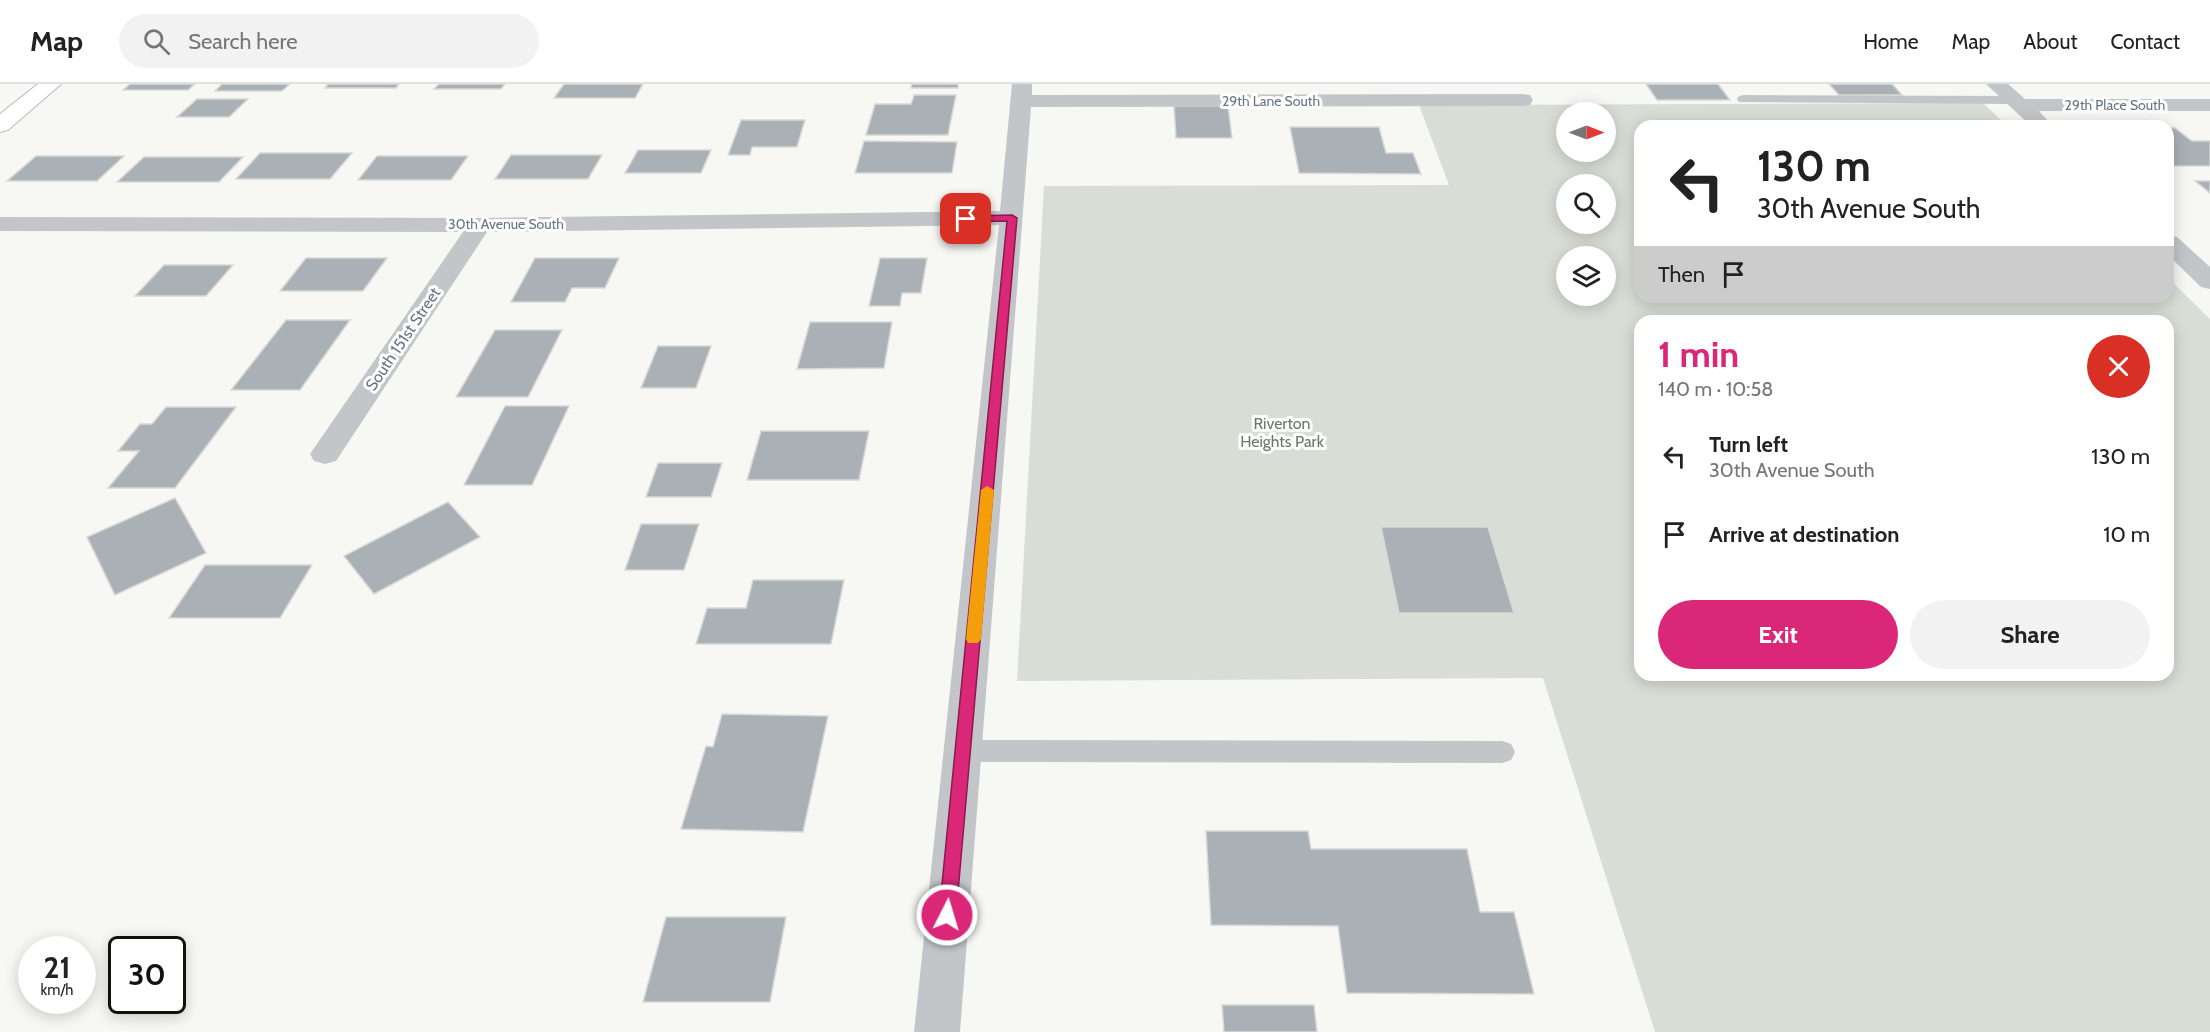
<!DOCTYPE html>
<meta charset="utf-8">
<style>
:root{--surface:#fff;--page:#f2f2f2;--text:#222;--muted:#767676;--line:#e0e0e0;--accent:#db2777}
body{margin:0;font-family:Cabin,sans-serif;background:var(--page);color:var(--text);height:100vh;display:flex;flex-direction:column;font-size:22px;white-space:nowrap}
*{box-sizing:border-box;margin:0}
p{font-size:20px;color:var(--muted)}
.icon{flex:none;width:33px;height:33px;fill:none;stroke:currentColor;stroke-width:2;stroke-linecap:round;stroke-linejoin:round}
.map{position:relative;flex:1;overflow:hidden}
.sheet{position:absolute;left:1634px;top:231px;width:540px;height:366px;display:flex;flex-direction:column;background:var(--surface);border-radius:18px;box-shadow:0 3px 15px #0003}
.sheet>*{flex:none}
.top-card{position:absolute;left:1634px;top:36px;width:540px;height:183px;border-radius:18px;box-shadow:0 3px 15px #0003;background:#fff;color:var(--text);overflow:hidden}
.needle{width:39px;rotate:90deg}
.fabs{position:absolute;left:1556px;top:18px;display:grid;gap:12px}
.fabs a{display:grid;place-items:center;width:60px;height:60px;border-radius:50%;background:var(--surface);box-shadow:0 3px 15px #0003;font-size:30px}
.speed{position:absolute;left:18px;top:852px;display:flex;gap:12px;font-size:30px;font-weight:700;text-align:center}
.speed>*{display:grid;place-content:center;width:78px;height:78px;border-radius:50%;background:var(--surface);box-shadow:0 3px 15px #0003;line-height:1}
.speed small{font-size:15px;font-weight:400}
.speed .limit{border:3px solid #111;border-radius:9px;background:#fff;color:#111}
.pin{position:absolute;display:grid;place-items:center;width:51px;height:51px;color:#fff;margin:-26px;border-radius:12px;box-shadow:0 3px 9px #0006}
.me{position:absolute;width:66px;margin:-33px;rotate:5deg;stroke-linejoin:round;filter:drop-shadow(0 0 4px #0008)}
.turn{display:flex;align-items:center;gap:21px;height:126px;padding:0 24px;font-size:27px}
.turn .icon{width:78px;height:78px;stroke-width:2.5}
.turn b{display:block;font-size:42px;line-height:51px}
.then{display:flex;align-items:center;height:57px;padding:0 24px;background:#0003;gap:12px;font-size:22px}
.round{display:grid;place-items:center;flex:none;width:63px;height:63px;border-radius:32px;background:var(--page)}
.head{display:flex;align-items:center;justify-content:space-between;height:102px;padding:0 24px}
h1{font-size:36px;font-weight:700;line-height:45px;color:var(--accent)}
.cta{display:flex;gap:12px;margin-top:auto;padding:12px 24px}
.cta a{flex:1;height:69px;border-radius:36px;background:var(--accent);color:#fff;font-size:24px;font-weight:700;line-height:69px;text-align:center}
.cta a+a{background:var(--page);color:var(--text)}
ul{padding:0;list-style:none}
li{display:flex;align-items:center;gap:18px;height:78px;padding:0 24px}
li div{flex:1}
li b{display:block;font-size:22px}
li em{font-style:normal}
header{display:flex;align-items:center;gap:36px;box-sizing:border-box;height:84px;padding:0 30px;background:var(--surface);border-bottom:2px solid var(--line)}
header strong{font-size:28px}
nav{display:flex;gap:33px;margin-inline-start:auto;font-size:21px}
.search{width:420px;height:54px;background:var(--page);display:flex;align-items:center;gap:15px;box-sizing:border-box;padding:0 21px;border-radius:33px;color:var(--muted);font-size:22px}
.map>svg:first-child{display:block}
.green{fill:#d8ded5;fill-rule:evenodd}
.building{fill:#aab1b6;stroke:#d8d9d6;stroke-width:1.5}
.lines{fill:none;stroke-linecap:round;stroke-linejoin:round}
.secondary-casing{stroke:#b7bbc0;stroke-width:2}
.lane{fill:#c2c6c9;fill-rule:evenodd}
.street{fill:#c2c6c9;fill-rule:evenodd}
.secondary{fill:#fff;fill-rule:evenodd}
.route{fill:#db2777;stroke:#8e194d;stroke-width:1.5}
.slow{fill:#f59e0b}
.labels{text-anchor:middle;dominant-baseline:central;stroke-width:6;stroke-linejoin:round;paint-order:stroke}
.far-street-label{font-size:14px;fill:#677684;stroke:#fff}
.street-label{font-size:16px;fill:#677684;stroke:#fff}
.park-label{font-size:16px;fill:#697b66;stroke:#fff}
</style>
<header>
<strong>Map</strong>
<div class="search"><svg class="icon" aria-label="search" viewBox="0 0 24 24"><circle cx="10" cy="10" r="6"/><path d="M15 15l6 6"/></svg>Search here</div>
<nav><a>Home</a><a>Map</a><a>About</a><a>Contact</a></nav>
</header>
<div class="map">
<svg width="2210" height="948" viewBox="0 0 2210 948">
<rect width="100%" height="100%" fill="#f7f7f4"/>
<path class="green" d="M1983,19L2007,42H1640V213H2168V194L2210,235V948H1655L1543,594L1017,597L1044,102L1449,101L1419,21ZM1566,28H1605V68H1566ZM1566,100H1605V140H1566ZM1566,172H1605V212H1566ZM1640,237H2168V591H1640Z"/>
<path class="building" d="M130,0H195L188,6H123Z
M222,0H290L282,7H215Z
M328,0H399L396,4H325Z
M439,0H505L501,5H434Z
M564,0H643L635,14H554Z
M912,0H958V4H911Z
M1646,0H1718L1730,16H1657Z
M1829,0H1892L1902,11H1839Z
M914,11H956L948,51H866L875,20H911Z
M197,15H248L229,33H177Z
M1174,22H1228L1232,54H1176Z
M741,36H805L797,63H752L750,71H728Z
M1290,43H1379L1386,69H1413L1421,90L1299,89Z
M2168,44H2175L2192,57H2210V82H2171L2168,79Z
M864,57L957,58L952,89H855Z
M638,66H711L701,89H625Z
M260,69H352L330,95H236Z
M511,71H602L588,95H495Z
M36,72H124L97,97H7Z
M377,72H468L451,96H358Z
M144,73H243L219,98H117Z
M2195,97H2210V109Z
M306,174H387L363,207H280Z
M535,174H619L605,204H572L565,218H511Z
M880,174H927L921,209H902L900,222H869Z
M164,181H233L206,212H135Z
M286,236H350L300,306H231Z
M810,238H892L884,284L797,285Z
M495,246H562L528,313H456Z
M658,262H711L696,304H641Z
M505,322H569L532,401H464Z
M166,323H236L175,404H108L139,367H118L140,340H152Z
M761,347H869L859,396H747Z
M658,379H722L711,413H646Z
M175,414L206,469L115,511L87,453Z
M448,418L480,453L374,510L344,472Z
M641,440H699L684,486H625Z
M1381,443H1488L1514,529H1399Z
M205,481H312L280,534H169Z
M753,496H844L831,560H696L707,524H746Z
M722,630L828,632L803,748L681,745L706,662L713,663Z
M1206,747H1308L1311,765H1467L1480,828H1514L1534,910L1347,909L1338,842L1211,841Z
M666,833H786L770,918H643Z
M1222,921H1314L1317,948H1224Z"/>
<g class="lines">
<g class="secondary-casing">
<path id="secondary" d="M38,0H61L8,46L0,48V30Z"/>
</g>
<path class="lane" d="M1744,11L2013,12L2020,16L2013,20L1739,18L1737,15L1739,12Z
M963,656L1502,657L1511,660L1515,668L1511,676L1502,679L963,678L954,675L950,667L954,659Z"/>
<path class="street" d="M1012,0H1032V11L1522,10L1530,11L1533,16L1530,21L1522,22L1031,23L960,948H914L999,141L487,148L336,377L325,380L314,377L310,370L463,148L0,147V133L480,134L1000,127Z
M1986,0H2008L2025,15H2210V27H2039L2048,37L2045,42H2031Z
M2168,151L2177,153L2210,183V205L2201,203L2168,171Z"/>
<use href="#secondary" class="secondary"/>
</g>
<path class="route" d="M1012,131L1017,134L956,831L954,836L947,839L941,836L939,831L1007,137L966,138L961,135L966,132Z"/>
<path class="slow" d="M987,402L994,406L981,555L978,559H968L966,555L981,406Z"/>
<g class="labels">
<g class="far-street-label">
<text x="1271" y="17">29th Lane South</text>
<text x="2115" y="21">29th Place South</text>
<text x="506" y="140">30th Avenue South</text>
</g>
<g class="street-label">
<text transform="translate(403 255) rotate(-56)">South 151st Street</text>
</g>
<g class="park-label">
<text x="1282" y="339">Riverton<tspan x="1282" dy="18">Heights Park</tspan></text>
</g>
</g>
</svg>
<div class="fabs">
<a><svg class="needle" viewBox="-14 -14 28 28"><path d="M0-13l5 13h-10z" fill="#e53935"/><path d="M0 13l5-13h-10z" fill="#767676"/></svg></a>
<a><svg class="icon" aria-label="search" viewBox="0 0 24 24"><circle cx="10" cy="10" r="6"/><path d="M15 15l6 6"/></svg></a>
<a><svg class="icon" aria-label="layers" viewBox="0 0 24 24"><path d="M12 4l9 5-9 5-9-5zM3 14l9 5 9-5"/></svg></a>
</div>
<div class="speed"><div>21<small>km/h</small></div><div class="limit">30</div></div>
<div class="pin" style="left:966px;top:135px;background:#d93025"><svg class="icon" aria-label="arrive" viewBox="0 0 24 24"><path d="M6 21V4h12l-3 4 3 4H6"/></svg></div>
<svg class="me" style="left:947px;top:831px" viewBox="-20 -20 40 40"><circle r="17" fill="#db2777" stroke="#fff" stroke-width="3"/><path d="M0-11L8 9 0 5-8 9z" fill="#fff"/></svg>
<div class="top-card">
<div class="turn"><svg class="icon" aria-label="left" viewBox="0 0 24 24"><path d="M17 20v-9H6M10 6l-5 5 5 5"/></svg><div><b>130 m</b>30th Avenue South</div></div>
<div class="then">Then<svg class="icon" aria-label="arrive" viewBox="0 0 24 24"><path d="M6 21V4h12l-3 4 3 4H6"/></svg></div>
</div>
<section class="sheet">
<div class="head"><div><h1>1 min</h1><p>140 m · 10:58</p></div><a class="round" style="background:#d93025;color:#fff"><svg class="icon" aria-label="close" viewBox="0 0 24 24"><path d="M6 6l12 12M18 6L6 18"/></svg></a></div>
<ul>
<li><svg class="icon" aria-label="left" viewBox="0 0 24 24"><path d="M17 20v-9H6M10 6l-5 5 5 5"/></svg><div><b>Turn left</b><p>30th Avenue South</p></div><em>130 m</em></li>
<li><svg class="icon" aria-label="arrive" viewBox="0 0 24 24"><path d="M6 21V4h12l-3 4 3 4H6"/></svg><div><b>Arrive at destination</b></div><em>10 m</em></li>
</ul>
<div class="cta"><a>Exit</a><a>Share</a></div>
</section>
</div>
